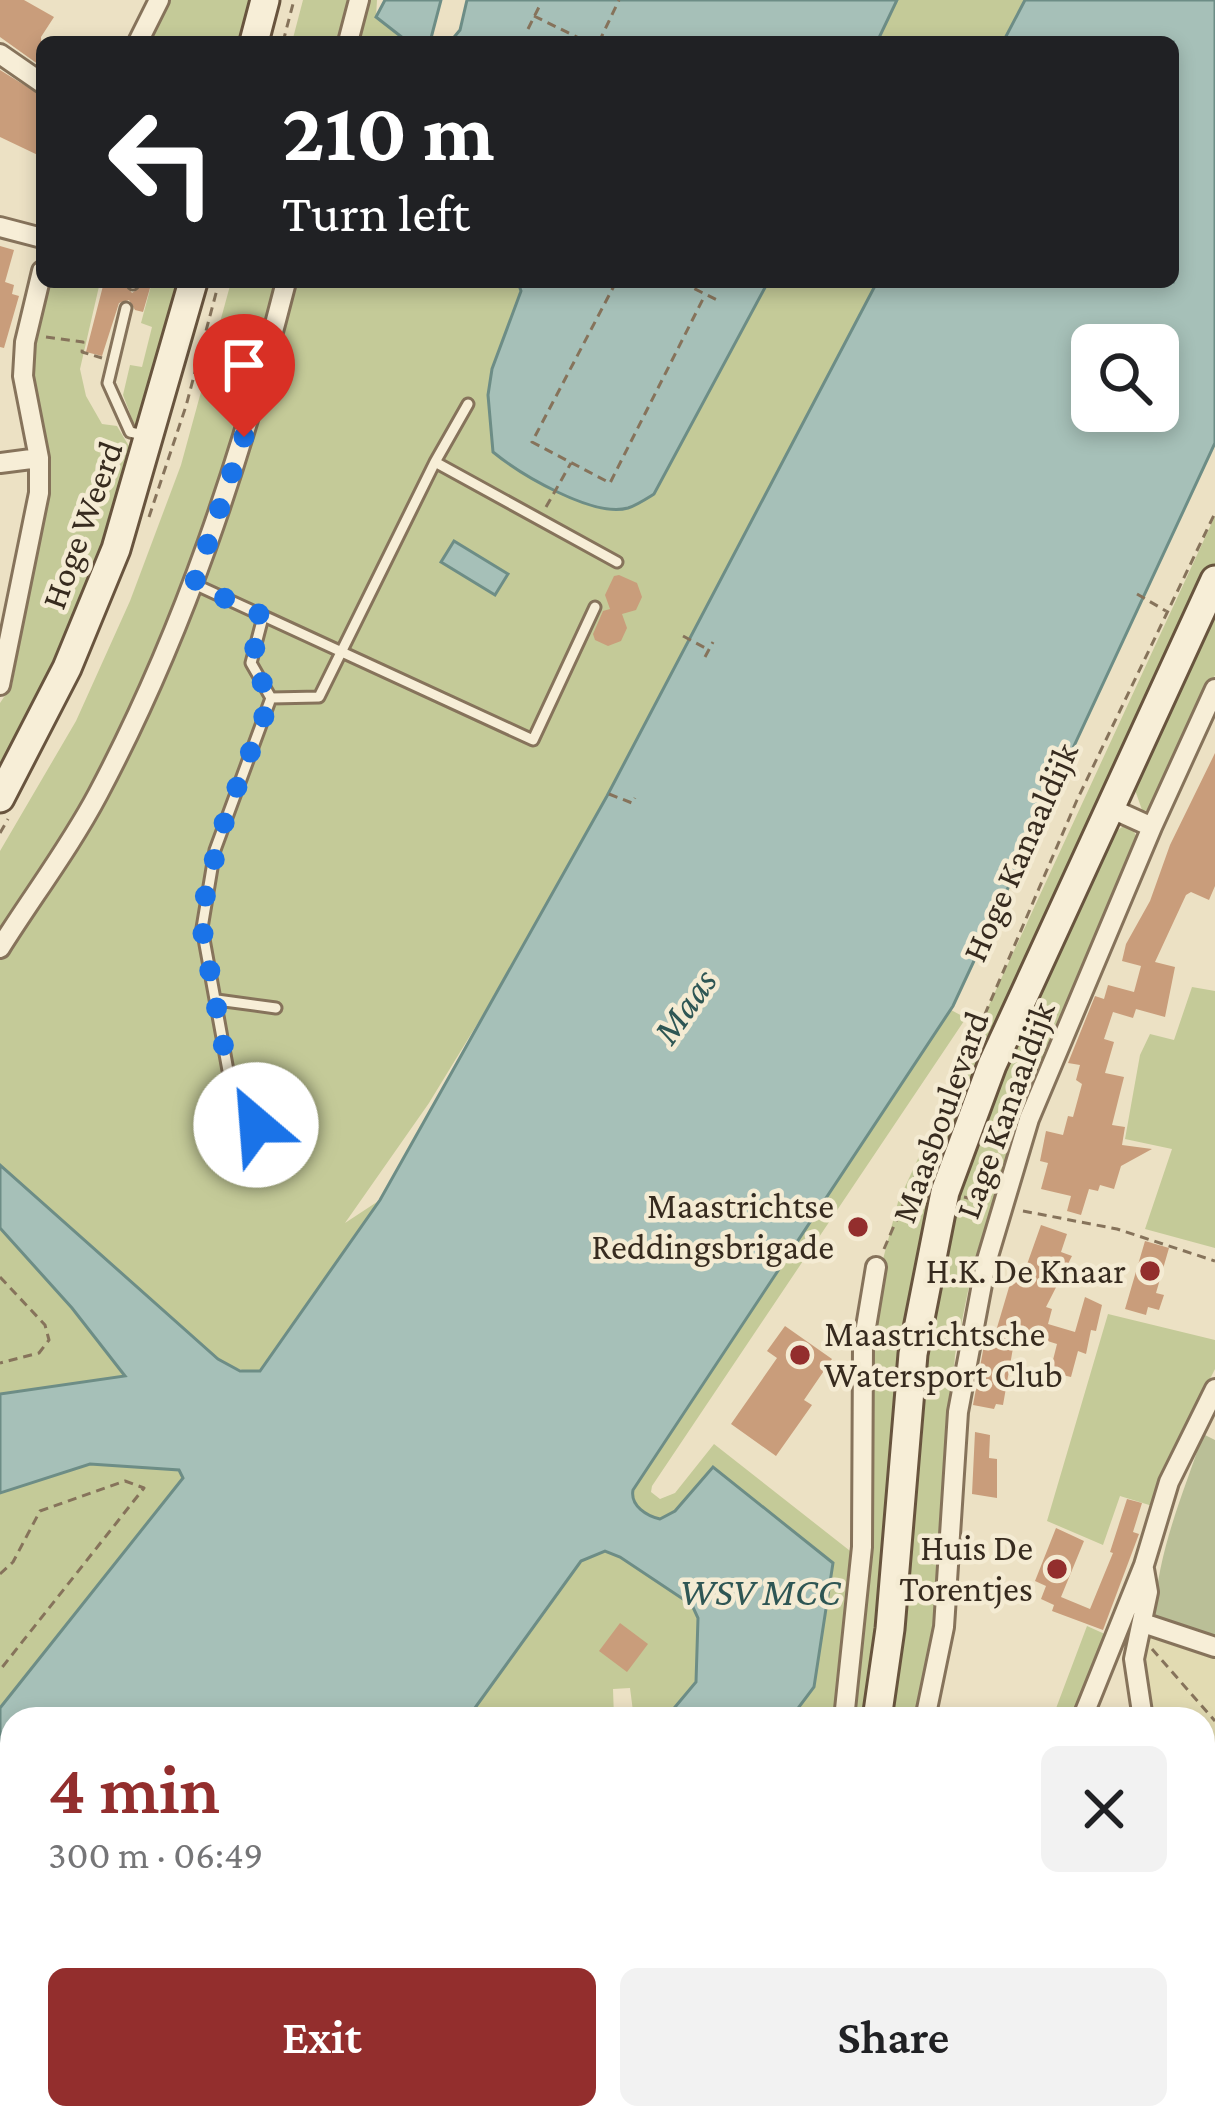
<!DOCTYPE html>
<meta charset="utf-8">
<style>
:root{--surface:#fff;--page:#f2f2f2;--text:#202124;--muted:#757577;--accent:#932e2d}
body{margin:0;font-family:"Crimson Pro",serif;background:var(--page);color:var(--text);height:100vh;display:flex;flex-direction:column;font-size:45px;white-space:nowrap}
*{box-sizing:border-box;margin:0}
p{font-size:39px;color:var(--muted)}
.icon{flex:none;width:66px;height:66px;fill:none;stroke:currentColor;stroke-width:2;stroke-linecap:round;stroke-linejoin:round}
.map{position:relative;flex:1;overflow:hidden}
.drawer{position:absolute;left:0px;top:1707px;width:1215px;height:423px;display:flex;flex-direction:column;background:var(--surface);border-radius:36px 36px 0 0;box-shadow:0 6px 18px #0003}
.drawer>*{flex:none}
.banner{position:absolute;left:36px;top:36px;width:1143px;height:252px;border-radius:18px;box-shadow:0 6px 18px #0003;background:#202124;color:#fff;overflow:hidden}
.controls{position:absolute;left:1071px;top:324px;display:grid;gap:24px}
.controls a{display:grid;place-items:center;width:108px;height:108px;border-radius:18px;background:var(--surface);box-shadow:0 6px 18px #0003;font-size:60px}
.pin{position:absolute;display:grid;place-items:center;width:102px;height:102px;color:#fff;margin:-123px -51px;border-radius:50% 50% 50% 0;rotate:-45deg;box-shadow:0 0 12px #0007}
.pin .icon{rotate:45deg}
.me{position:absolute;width:132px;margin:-66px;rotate:333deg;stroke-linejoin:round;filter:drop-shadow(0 0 9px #0008)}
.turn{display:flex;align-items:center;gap:42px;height:252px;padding:0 48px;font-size:54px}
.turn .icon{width:156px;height:156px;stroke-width:2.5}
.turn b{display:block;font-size:84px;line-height:102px}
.round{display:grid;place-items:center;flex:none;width:126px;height:126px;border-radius:18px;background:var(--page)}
.summary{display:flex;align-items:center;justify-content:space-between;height:204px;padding:0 48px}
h1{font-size:72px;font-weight:600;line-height:90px;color:var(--accent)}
.cta{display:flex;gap:24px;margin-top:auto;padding:24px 48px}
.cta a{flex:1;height:138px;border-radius:18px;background:var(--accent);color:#fff;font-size:48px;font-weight:600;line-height:138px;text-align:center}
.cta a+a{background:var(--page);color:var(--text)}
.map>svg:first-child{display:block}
.farmland{fill:#e2dbb2}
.green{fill:#c4ca98}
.cemetery{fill:#babf97}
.water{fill:#a6c0b8;stroke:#6d8d86;stroke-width:3;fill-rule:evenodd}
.building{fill:#c99d7b}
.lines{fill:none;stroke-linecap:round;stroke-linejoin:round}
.lane-casing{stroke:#86735b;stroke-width:15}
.street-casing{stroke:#86735b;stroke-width:24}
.secondary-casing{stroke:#68543e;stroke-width:33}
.path{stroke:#86735b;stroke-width:3;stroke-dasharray:9 6;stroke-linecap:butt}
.lane{stroke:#f7eed7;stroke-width:9}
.street{stroke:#f7eed7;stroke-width:18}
.secondary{stroke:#f7eed7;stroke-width:27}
.route{stroke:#1a73e8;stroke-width:21;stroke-dasharray:0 37.8}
.poi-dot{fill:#932e2d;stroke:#f4ebd3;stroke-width:4.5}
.labels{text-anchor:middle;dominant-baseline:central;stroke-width:9;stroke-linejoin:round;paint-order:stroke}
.street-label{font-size:36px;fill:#372b1f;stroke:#f4ebd3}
.poi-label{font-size:36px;fill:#372b1f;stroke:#f4ebd3;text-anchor:end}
.water-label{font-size:39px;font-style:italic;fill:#2e5654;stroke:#f4ebd3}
</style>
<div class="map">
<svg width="1215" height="2128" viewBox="0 0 1215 2128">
<rect width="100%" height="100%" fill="#ece1c4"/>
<path class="farmland" d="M1154,1618L1215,1639V2128H1062L1065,2118H1203V1719H1155L1142,1651Z"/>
<path class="green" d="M166,0H250L240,42H146Z
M303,0H377L376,17L408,42H292Z
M897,0H1025L1003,42H877Z
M46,282H100L80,369L86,396L102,424L117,426L130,448L134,464L67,645C47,662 46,681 38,705C30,728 12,752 0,773V703L12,685L47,503L49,462L33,386L31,351Z
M152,282H183L147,420L134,424L123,395L130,365L142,367L152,327L141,323Z
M231,282H518L521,290L491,369L488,395L493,452L551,490L623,510L654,494L768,282H877L607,796L487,1008L429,1103L345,1223L380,1200L260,1371C243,1373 233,1367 218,1359L0,1165V851L76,721L130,601L181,465Z
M1215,516V565L1127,749L949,1152L869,1719H845L869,1338L876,1286L898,1202Z
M1215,605V675L1151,811L1142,810L1134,787Z
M1125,825L1132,827L1139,843L1020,1129L968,1291L955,1355L936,1634L920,1719H888L914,1470L922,1442L925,1399L920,1359L934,1280L979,1120L1112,834Z
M1192,987L1215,991V1248L1145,1229L1172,1149L1125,1139L1140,1055L1150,1034L1174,1040Z
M951,1010L966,1018L652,1486L651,1492L660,1499L675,1493L714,1444L854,1554L836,1719H790L814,1687L675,1511L660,1519L646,1515L631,1497L633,1490Z
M0,1228L72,1308L126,1377L0,1394Z
M1108,1314L1215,1340V1369L1195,1409L1159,1508L1120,1496L1103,1545L1047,1521Z
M90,1464L179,1470L183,1479L0,1708V1493Z
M605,1551L620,1557L692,1606L698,1618L696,1682L665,1719H634L630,1688L613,1689L614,1719H467L581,1561Z
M1087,1626L1107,1635L1073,1719H1052Z
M276,2118H461L474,2128H270Z"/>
<path class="cemetery" d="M1203,1434L1215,1440V1639L1154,1618C1158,1549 1182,1498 1203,1434Z"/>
<path class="water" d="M385,0H441L430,42H408L376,17Z
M467,0H897L877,42H450L460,30Z
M1025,0H1215V443L953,1006L633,1490C630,1506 647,1516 660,1519L675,1511L713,1467L833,1563L814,1687L790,1719H665L696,1682L698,1618L692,1605L620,1557L605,1551L581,1561L467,1719H12V2118H135L125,2128H0V1708L183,1478L179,1470L90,1464L0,1493V1394L125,1376L72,1308L0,1228V1165L218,1359L240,1371H260L380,1200L607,796L877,282H1173V42H1003ZM1092,345H1158V411H1092Z
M518,282H768L654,494C646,499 637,505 628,508C593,518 520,474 493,452L488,395L492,369L521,291Z
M454,541L508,574L495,595L441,562Z"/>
<path class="building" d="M0,0H24L54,17L41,37L42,67L0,37Z
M0,70L42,96V157L0,137Z
M0,246L14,250L5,282L14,285L12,294L19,296L4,348L0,347Z
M104,282H124L132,293L142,286L150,288L143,312L135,310L129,300L119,303L102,356L86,352Z
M619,575L637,583L642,597L636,610L622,614L627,628L621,641L608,646L595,640L593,634L603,611L610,609L605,595L614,576Z
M1215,753V886L1209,900L1191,892L1186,895L1155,962L1175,967L1165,1017L1136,1009L1133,1018L1113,1012L1104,1039L1114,1042L1105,1073L1124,1077L1112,1125L1125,1127L1122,1145L1152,1149L1121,1166L1114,1189L1100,1185L1098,1191L1089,1189L1081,1215L1067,1211L1071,1196L1041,1189L1048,1163L1040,1161L1046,1131L1063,1135L1068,1116L1073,1117L1082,1084L1076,1080L1080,1065L1068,1063L1095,996L1104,999L1108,985L1134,992L1141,966L1122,961L1126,944L1150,901L1170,845Z
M1041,1225L1067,1234L1061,1252L1072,1256L1046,1307L1052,1309L1048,1324L1075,1332L1085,1297L1102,1305L1096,1331L1091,1330L1086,1354L1078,1351L1071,1377L1050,1372L1057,1344L1025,1334L1021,1350L1013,1348L1003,1405L996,1404L994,1409L973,1405L987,1329L996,1331L1015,1267L1025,1270Z
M1145,1241L1169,1248L1156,1293L1164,1295L1159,1310L1148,1307L1146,1315L1125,1309Z
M785,1326L832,1359L804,1400L812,1405L776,1456L731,1424L777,1358L767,1351Z
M975,1432L990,1435L989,1458L997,1459V1498L972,1494Z
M1127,1499L1142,1503L1133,1532L1139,1534L1103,1630L1052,1611L1054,1605L1041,1599L1046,1586L1035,1581L1056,1528L1084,1541L1061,1597L1090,1609L1113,1553L1110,1552Z
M620,1623L648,1644L627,1672L599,1651Z"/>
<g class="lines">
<g class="lane-casing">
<path id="lane" d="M133,284V282
M126,308L108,383L130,432L143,435
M435,462L617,562
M194,584L533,740L595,607
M263,617L251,663L271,698
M217,1000L276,1008
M256,1125L239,1106L231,1087L202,928L215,850L271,698L319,697L435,462L468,404"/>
</g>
<g class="street-casing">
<path id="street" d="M138,42L159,0
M348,42L359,0
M0,54L42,83
M0,227L42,238
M0,463L39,458
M0,685L39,493V458L23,376L25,342L42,271
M1110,808L1152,827
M0,948C32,897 70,847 98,794C184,632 241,459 286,282
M1143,1623L1215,1647
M844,1719L862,1547L863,1345L876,1267
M925,1719L944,1627L958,1412L986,1263L1029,1119L1152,827L1215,689
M1082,1719L1144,1565L1169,1482L1215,1389
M1143,1719L1134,1659L1148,1592L1144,1569
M666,2128L672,2118
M761,2128L767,2118
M1050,2128L1052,2118"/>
</g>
<g class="secondary-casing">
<path id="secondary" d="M254,42L265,0
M0,798L67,668L116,549L193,282
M877,1719L890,1629L913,1354L945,1192L992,1065L1215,580
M705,2128L711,2118"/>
</g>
<path class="path" d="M534,16L587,42
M528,29L541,3
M283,42L294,0
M599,42L619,0
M616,282L532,442L610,483L705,295
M681,282L719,301
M46,337L83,342L82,352L102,358
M546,507L571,463
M149,517L186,406L219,282
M1137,594L1166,611
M683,636L709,650
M705,657L713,642
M609,794L632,803L635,798
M0,833L8,819
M964,1197L984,1202
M1023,1211L1117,1229L1215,1261
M884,1249L1077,800L1215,513
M0,1277L45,1325L49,1340L39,1353L0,1363
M0,1574L13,1562L40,1511L125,1481L144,1488L0,1670
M1152,1649L1215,1721
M1203,1985L1215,1993"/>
<use href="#lane" class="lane"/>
<use href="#street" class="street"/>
<use href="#secondary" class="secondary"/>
</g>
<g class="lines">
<path class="route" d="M244,437L194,584L263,616L251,663L271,698L226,816L206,890L202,928L231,1087L239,1106L256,1125"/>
</g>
<g class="poi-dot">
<circle cx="858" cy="1227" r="12"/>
<circle cx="1150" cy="1271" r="12"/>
<circle cx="800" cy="1355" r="12"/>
<circle cx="1057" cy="1569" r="12"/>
</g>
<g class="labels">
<g class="street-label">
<text transform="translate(82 525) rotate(-70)">Hoge Weerd</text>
<text transform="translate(1020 852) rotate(-66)">Hoge Kanaaldijk</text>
<text transform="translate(1005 1110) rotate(-70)">Lage Kanaaldijk</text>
<text transform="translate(940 1117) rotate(-70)">Maasboulevard</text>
</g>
<g class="poi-label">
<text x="834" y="1206">Maastrichtse<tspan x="834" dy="41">Reddingsbrigade</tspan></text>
<text x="1126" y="1271">H.K. De Knaar</text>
<text x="824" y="1334" text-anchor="start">Maastrichtsche<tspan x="824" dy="41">Watersport Club</tspan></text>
<text x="1033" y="1548">Huis De<tspan x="1033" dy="41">Torentjes</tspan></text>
</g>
<g class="water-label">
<text transform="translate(684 1006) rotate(-55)">Maas</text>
<text x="760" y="1591">WSV MCC</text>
</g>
</g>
</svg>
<div class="controls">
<a><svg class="icon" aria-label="search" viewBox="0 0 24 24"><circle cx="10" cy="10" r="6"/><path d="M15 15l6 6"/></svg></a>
</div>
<div class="pin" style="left:244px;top:437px;background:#d93025"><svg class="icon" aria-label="arrive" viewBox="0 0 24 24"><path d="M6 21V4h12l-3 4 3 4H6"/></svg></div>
<svg class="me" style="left:256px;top:1125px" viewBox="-20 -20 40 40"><circle r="19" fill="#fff"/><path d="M0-13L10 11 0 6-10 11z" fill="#1a73e8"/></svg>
<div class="banner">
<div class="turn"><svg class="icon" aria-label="left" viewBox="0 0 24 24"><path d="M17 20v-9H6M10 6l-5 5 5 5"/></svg><div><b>210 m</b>Turn left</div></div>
</div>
<section class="drawer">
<div class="summary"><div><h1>4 min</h1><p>300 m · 06:49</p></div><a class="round"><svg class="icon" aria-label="close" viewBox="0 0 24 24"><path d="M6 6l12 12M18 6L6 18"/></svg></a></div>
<div class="cta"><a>Exit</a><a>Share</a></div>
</section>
</div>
